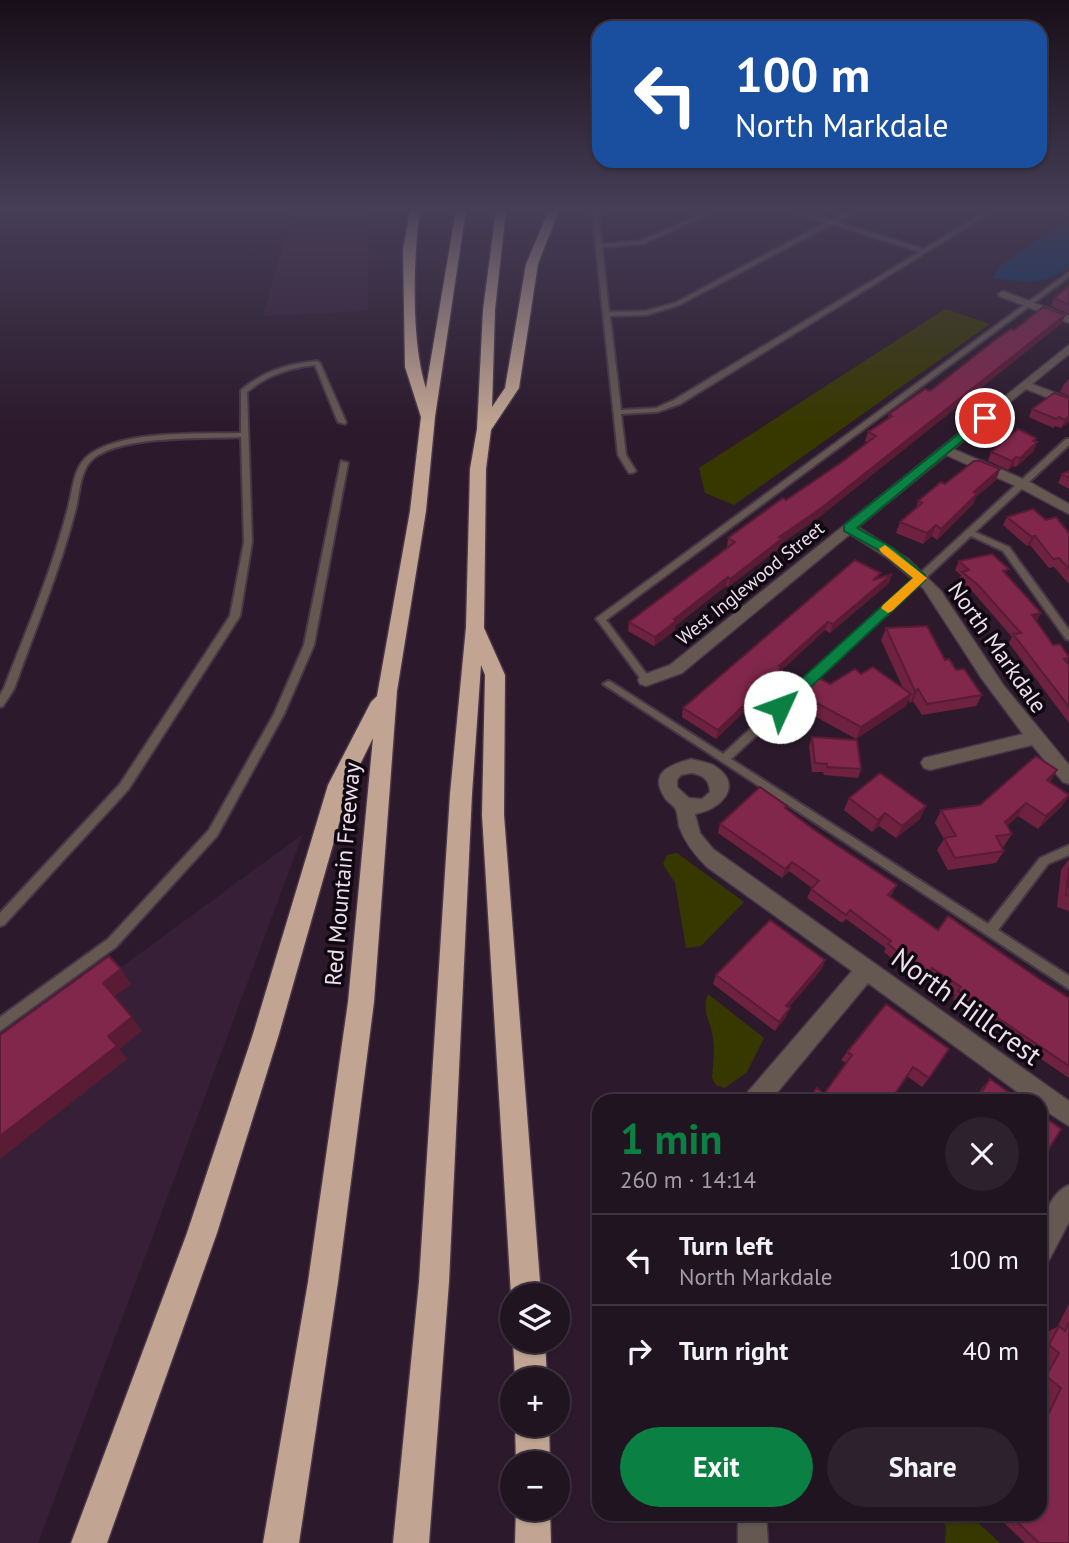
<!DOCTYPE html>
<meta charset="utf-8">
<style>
:root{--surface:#211421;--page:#2d212e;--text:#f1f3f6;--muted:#a29ea5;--line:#3e333f;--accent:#0b8043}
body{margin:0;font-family:"PT Sans",sans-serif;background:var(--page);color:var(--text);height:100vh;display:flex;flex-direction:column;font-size:26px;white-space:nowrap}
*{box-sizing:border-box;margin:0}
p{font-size:23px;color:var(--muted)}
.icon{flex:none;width:38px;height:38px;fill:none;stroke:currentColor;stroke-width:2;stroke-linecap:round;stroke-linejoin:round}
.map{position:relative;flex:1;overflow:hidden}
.drawer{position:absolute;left:592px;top:1094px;width:455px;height:427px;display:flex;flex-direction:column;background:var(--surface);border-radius:21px;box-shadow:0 2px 5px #0004,0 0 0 2px var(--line)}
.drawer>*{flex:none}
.banner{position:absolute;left:592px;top:21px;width:455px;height:147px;border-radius:21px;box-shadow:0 2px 5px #0004,0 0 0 2px var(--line);background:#1a4fa0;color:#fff;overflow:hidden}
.fabs{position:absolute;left:500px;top:1283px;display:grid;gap:14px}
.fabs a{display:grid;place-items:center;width:70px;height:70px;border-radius:50%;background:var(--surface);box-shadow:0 2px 5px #0004,0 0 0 2px var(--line);font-size:35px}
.pin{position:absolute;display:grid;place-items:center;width:60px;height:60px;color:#fff;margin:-30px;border:4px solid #fff;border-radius:50%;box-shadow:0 2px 7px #0007}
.me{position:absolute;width:77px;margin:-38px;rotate:47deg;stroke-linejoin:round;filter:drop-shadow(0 0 5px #0008)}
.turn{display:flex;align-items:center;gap:24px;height:147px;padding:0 28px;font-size:32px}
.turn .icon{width:91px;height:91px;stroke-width:2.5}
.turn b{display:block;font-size:49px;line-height:60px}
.round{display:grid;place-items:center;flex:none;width:74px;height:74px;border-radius:37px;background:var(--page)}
.head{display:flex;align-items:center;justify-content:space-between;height:119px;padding:0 28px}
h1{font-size:42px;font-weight:800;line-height:52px;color:var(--accent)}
.primary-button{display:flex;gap:14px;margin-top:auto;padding:14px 28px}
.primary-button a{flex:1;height:80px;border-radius:42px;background:var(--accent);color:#fff;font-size:28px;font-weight:800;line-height:80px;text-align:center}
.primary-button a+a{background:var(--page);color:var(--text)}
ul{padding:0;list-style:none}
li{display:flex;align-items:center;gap:21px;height:91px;padding:0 28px;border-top:2px solid var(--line)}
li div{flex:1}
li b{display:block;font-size:26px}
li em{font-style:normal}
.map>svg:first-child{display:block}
.built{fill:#372037}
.green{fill:#373800}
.water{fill:#063467}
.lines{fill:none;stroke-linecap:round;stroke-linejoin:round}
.lane-casing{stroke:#473647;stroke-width:4}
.street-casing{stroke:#473647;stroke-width:3}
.highway-casing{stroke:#473647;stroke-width:3}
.lane{fill:#645851;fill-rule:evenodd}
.street{fill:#645851;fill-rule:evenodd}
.highway{fill:#c1a592;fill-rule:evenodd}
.wall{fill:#6e2240}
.shaded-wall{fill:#5a1b34}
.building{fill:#80274b;stroke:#5a1b34;stroke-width:2}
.route{fill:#0b8043;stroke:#07532c;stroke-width:2}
.slow{fill:#f59e0b}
.labels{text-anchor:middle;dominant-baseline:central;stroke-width:7;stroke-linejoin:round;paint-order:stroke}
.far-street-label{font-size:19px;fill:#ede0ec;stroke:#100810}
.street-label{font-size:23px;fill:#ede0ec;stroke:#100810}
.near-street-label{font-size:28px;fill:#ede0ec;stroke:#100810}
</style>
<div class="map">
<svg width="1069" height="1543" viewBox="0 0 1069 1543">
<rect width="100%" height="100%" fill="#2c1a2c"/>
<path class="built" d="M293,210H367L364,217L369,234L368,311L263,316Z
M303,834L38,1543H0V1056Z"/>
<path class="green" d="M945,309L990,324L734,505L705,493L699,468Z
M677,853L744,902L701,946L686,948L675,883L663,864L667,855Z
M708,994L764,1038L747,1072L725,1088L716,1085L712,1078C713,1065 715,1052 713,1038C711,1022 701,1010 708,994Z
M936,1514H969L1000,1543H945L946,1526Z"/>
<path class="water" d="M1069,219V267C1044,286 1023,282 993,278L999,267Z"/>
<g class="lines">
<g class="lane-casing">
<path id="lane" d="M592,210H598L602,244L640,241L712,210H719L643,244L602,247L609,312L646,311L675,303L826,222L789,210H797L831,220L850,210H857L836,222L924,249L989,210H995L680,404L657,412L621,414L626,455L636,471L632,473H629L618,455ZM832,224L920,252L674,400L656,408L621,410L610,316L646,315L679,305Z
M1069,272V277L606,620L651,680L646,683L643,682L598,621L596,619L598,617Z
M317,361L320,363L346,422L345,424L338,422L315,365C288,368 268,375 247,392L252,542L240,616L128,790L4,925L0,926V913L120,784L230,616L244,542L241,437C203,439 124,435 94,458C79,470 80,495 75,512C59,573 35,630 14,689L3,706L0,707V695L4,688C27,629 52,570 68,508C73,490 73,467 89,455C122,430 200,434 241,433V390C264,371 287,364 317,361Z
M1066,439H1069V445L975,532L1009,547L1069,630V640L1066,639L1003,551L971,536L731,759L988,924L1040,858L1069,845V855L1048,864L998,930L1069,976V989L603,684L608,681L611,682L723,754Z
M341,461L348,463L314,645L284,714L217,836L116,947L0,1031V1017L108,939L209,830L274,714L304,645Z"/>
</g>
<g class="street-casing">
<path id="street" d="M1003,291L1069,316V323L999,296L998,294Z
M1069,345V354L1032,384L1069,398V406L1026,389L953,449L1028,481L1069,504V514L1018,487L946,455L858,527L908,559L941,591L1004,686L1069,765V784L1063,782L1032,745L930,770L924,768L921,763L924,758L1023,734L982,679L923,588L889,559L850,534L682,673L646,686L640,684L638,680L640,676L670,665Z
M691,759C698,761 707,762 713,765C746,784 721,810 695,814L700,833L713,849L1069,1101V1126L1040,1107V1101H1030L868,983L770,1101H744L747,1093L852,971L707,867C695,855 685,843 679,826C678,821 678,815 676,810C674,805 668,803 665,798C648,772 670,765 691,759ZM691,773C703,775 709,779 710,792L702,799L689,798L677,787V780L681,775Z
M1069,1185V1222L1049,1260L1040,1263C1038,1239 1043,1196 1069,1185Z
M738,1514H766L768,1543H738Z"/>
</g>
<g class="highway-casing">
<path id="highway" d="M410,210H420C413,259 411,342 426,388L456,210H466L435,417L426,511L397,691L374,1002L338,1282L299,1543H263L308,1282L348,1002L373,738L350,785L279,1034L217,1233L107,1543H71L187,1233L253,1034L328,785L371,702L377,696L410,511L421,417L405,367L403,250Z
M496,210H506L495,310L492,407L505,388L526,264L549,210H559L538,264L519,388L491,430L486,469L484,628L505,675L504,815L541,1295H513V1300L511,1295L482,815L485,675L481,665L472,794L449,1282L429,1543H393L419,1282L450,794L466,627L470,469L477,429L483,310Z
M513,1340H545L547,1379H515Z
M515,1424H549L550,1463H516Z
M516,1508H550L551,1543H515Z"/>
</g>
<use href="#lane" class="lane"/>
<use href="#street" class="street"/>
<use href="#highway" class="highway"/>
</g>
<path class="wall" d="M1069,286V314L1051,306L1054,298Z
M1065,315L1062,323L818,518L782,543L781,547L728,587L726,586L675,626V630L654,646L628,631L629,622L728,547H727L728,538L842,462L868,442L865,441L868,432L888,419L889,414L930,391L1014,330Z
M1069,379V396L1060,392L1064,384Z
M1069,398V421L1061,428L1055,426L1053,428L1029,417L1032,409Z
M1036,438L1034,451L1016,467L1013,466L1008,470L988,461L991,452Z
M1000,469L996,480L976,497L973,504L937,540L932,536L923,544L896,533L900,522L916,509L918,501L945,484Z
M1069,471V489L1058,483L1062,474Z
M1007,517L1046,520L1069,533V584L1054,567L1049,568L1030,545L1027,546L1003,525Z
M959,561L1007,576L1041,613L1036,621L1053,645L1069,657L1067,663L1069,665V723L1009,643L1012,637L974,593L958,581L961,575L955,570Z
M892,574L889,583L830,633L825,630L782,670L780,677L716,739L682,717L683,708L879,578Z
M886,628L945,660L982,695L976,706L922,715L913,701L910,703L908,699L906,706L856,739L798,707L802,695L861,674L903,688L881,640Z
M812,737L861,769L858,778L824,775L823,772H812L809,746Z
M1057,770L1050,782L1069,796L1061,807L1038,829L1018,816L1007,826L1012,834L1004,846L1002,847L1004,851L996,863L948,870L937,850L944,839L935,823L941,810L980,805Z
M849,798L920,819L896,838L879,826L872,832L844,810Z
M787,806L786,809L820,834L897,885L890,897L938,930L1038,978L1069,998V1078L953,999L955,995L927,976L923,982L908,972L884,952L886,948L846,919L842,923L807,898L812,888L789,871L782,878L718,833L720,824Z
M1069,859V911L1057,907L1061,870Z
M825,960L821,970L789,1007L790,1008L786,1017L775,1031L713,984L716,975Z
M886,1004L929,1078L922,1087L907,1076L824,1094L846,1063L841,1060L847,1052Z
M990,1079L1021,1101H974L982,1088Z
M1069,1304V1543H1025L995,1514H1040V1410L1048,1392L1040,1385V1371L1047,1358L1040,1352V1345L1047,1332L1057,1327Z"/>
<path class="shaded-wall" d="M1065,315L1062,323L818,518L782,543L781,547L728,587L730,579L779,537Z
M1069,416V421L1061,428L1065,420Z
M1037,442L1034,451L1016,467L1020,458Z
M1016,457L1013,466L1008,470L1012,461Z
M1000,469L996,480L976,497L973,504L937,540L941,529L974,492Z
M936,525L932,536L923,544L927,533Z
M1035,536L1030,545L1027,546L1032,537Z
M892,574L889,583L830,633L833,624Z
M728,577L726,586L675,626V630L654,646L655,637L674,619Z
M1041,613L1036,622L1032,615Z
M828,622L825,630L782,670L780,677L716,739L718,730L779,666Z
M918,689L913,701L910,703L915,691Z
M911,694L906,706L856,739L861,727Z
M1057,770L1049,783L1047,780Z
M1069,796L1061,807L1038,829L1046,816Z
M1026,803L1018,816L997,835L1005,822Z
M926,806L920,819L896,838L902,826Z
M885,813L879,826L872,832L878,820Z
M792,862L789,871L782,878L785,869Z
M825,960L821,970L782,1015L786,1006Z
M121,969L131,984L113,997L103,983Z
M790,1008L786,1017L775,1031L779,1022Z
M132,1017L142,1031L119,1049L127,1059L0,1159V1136L108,1036Z"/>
<path class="building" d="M1069,286V305L1054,298Z
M1043,307L1065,315L820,509L779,537L783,538L730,579L728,577L674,619L676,621L655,637L629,622L735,542L728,538L783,498L786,500L842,462L876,436L868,432L892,416L889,414L925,389L930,391L995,340L1011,329L1014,330Z
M1054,393L1069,398V416L1065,420L1059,417L1056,419L1032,409Z
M1018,429L1036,438L1033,441L1037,442L1020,458L1016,457L1012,461L991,452Z
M974,461H980L1000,469L974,492L977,494L941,529L936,525L927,533L900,522L922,503L918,501L941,482L945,484Z
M1069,471V478L1062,474Z
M1033,509L1046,520L1056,517L1069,533V569L1059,558L1053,559L1035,536L1032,537L1007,517Z
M992,554L1009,569L1003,571L1041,613L1032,615L1053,645L1060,644L1069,657V658L1064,659L1069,665V707L1013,634L1021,633L978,585L962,572L969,570L959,561Z
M855,560L881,573L873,580L892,574L833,624L828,622L779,666L782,668L718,730L683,708Z
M927,626L945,660L949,659L956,670L964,669L982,695L927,704L918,689L915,691L886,628Z
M873,667L911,694L861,727L802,695L819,678L830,684L855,669L861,674Z
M812,737L857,740L861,769L827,767V764L815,763Z
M1036,756L1057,770L1047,780L1069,795L1046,816L1026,803L1005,822L1012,834L996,836L1004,851L955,858L944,838L956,836L941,810L980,805Z
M880,773L926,806L902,826L885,813L878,820L849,798Z
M760,787L787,806L785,808L820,834L897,885L888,895L938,930L948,916L1038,978L1069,998V1066L958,991L961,987L932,968L928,974L913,964L888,944L891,941L850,910L846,915L811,889L819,881L792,862L785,869L720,824Z
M1069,868V896L1066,895Z
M770,920L825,960L786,1006L790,1008L779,1022L716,975Z
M109,956L121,969L103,983L132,1017L108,1036L117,1046L0,1136V1035Z
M886,1004L949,1049L929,1078L913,1067L890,1101H807L817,1088L824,1094L852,1055L847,1052Z
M990,1079L1021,1101H976Z
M1040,1114L1061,1129L1041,1162L1040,1161Z
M1069,1322V1543H1039L1009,1514H1040V1419L1044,1423L1061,1388L1046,1376L1059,1353L1049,1345L1059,1326L1065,1331Z"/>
<linearGradient id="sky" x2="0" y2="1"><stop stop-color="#180e18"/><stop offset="0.49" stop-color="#453e56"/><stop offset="1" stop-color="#453e56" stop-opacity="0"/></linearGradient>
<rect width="1069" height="426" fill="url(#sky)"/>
<path class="route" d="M981,416L990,418L857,528L893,548L925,575V580L786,710H775L773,707L775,703L913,578L884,553L844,531V525Z"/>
<path class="slow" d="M885,545L927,578L892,611L888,613L881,608L883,605L913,578L881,552L879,549Z"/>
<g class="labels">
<g class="far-street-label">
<text transform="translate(750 583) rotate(-39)">West Inglewood Street</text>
</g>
<g class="street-label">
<text transform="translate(998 647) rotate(55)">North Markdale</text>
<text transform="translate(342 874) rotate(-85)">Red Mountain Freeway</text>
</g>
<g class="near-street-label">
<text transform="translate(967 1006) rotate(36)">North Hillcrest</text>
</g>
</g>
</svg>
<div class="fabs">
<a><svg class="icon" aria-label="layers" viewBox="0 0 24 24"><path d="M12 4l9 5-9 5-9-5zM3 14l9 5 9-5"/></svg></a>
<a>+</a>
<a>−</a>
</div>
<div class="pin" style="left:985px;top:418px;background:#d93025"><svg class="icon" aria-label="arrive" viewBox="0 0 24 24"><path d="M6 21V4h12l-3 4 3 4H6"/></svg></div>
<svg class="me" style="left:780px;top:707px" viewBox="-20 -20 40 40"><circle r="19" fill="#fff"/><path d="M0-13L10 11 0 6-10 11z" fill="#0b8043"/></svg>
<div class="banner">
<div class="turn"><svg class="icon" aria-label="left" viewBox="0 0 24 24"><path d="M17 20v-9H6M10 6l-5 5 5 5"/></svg><div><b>100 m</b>North Markdale</div></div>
</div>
<section class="drawer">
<div class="head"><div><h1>1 min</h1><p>260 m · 14:14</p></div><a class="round"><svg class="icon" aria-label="close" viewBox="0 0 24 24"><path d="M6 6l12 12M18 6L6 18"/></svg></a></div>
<ul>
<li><svg class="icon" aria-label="left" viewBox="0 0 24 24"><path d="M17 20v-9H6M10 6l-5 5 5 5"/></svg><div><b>Turn left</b><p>North Markdale</p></div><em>100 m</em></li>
<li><svg class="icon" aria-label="right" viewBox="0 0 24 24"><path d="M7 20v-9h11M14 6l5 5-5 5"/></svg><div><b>Turn right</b></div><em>40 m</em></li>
</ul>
<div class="primary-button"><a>Exit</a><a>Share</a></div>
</section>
</div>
